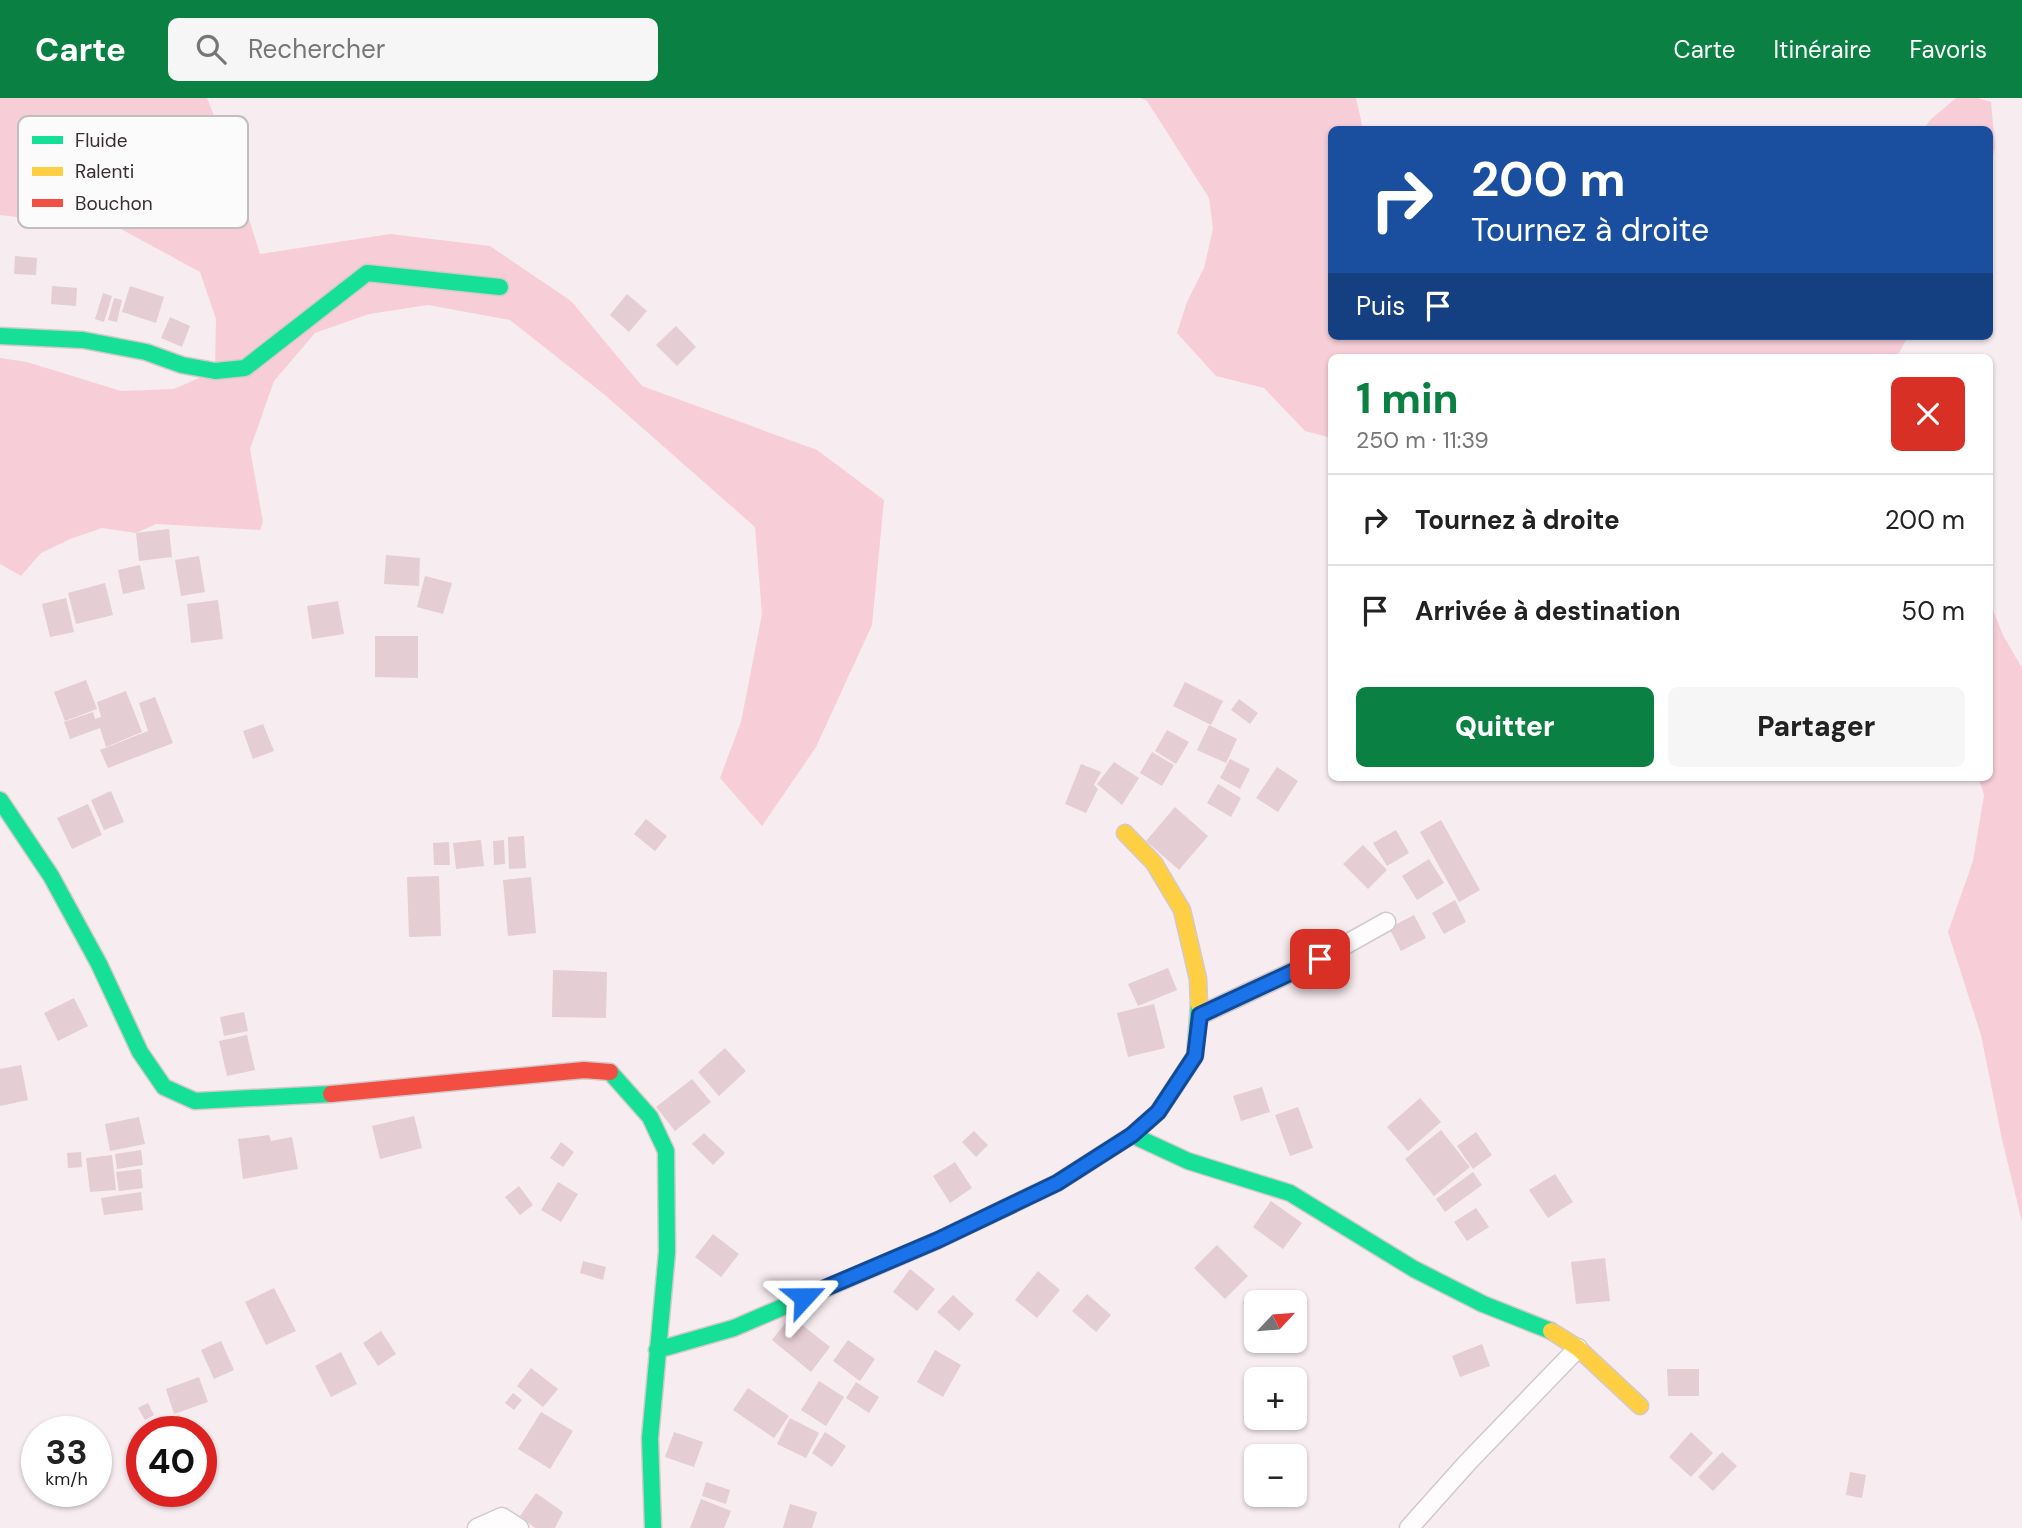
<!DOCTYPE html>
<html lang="fr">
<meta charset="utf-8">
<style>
:root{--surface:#fff;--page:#f6f6f6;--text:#222;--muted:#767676;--line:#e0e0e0;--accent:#0b8043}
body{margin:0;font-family:"DM Sans",sans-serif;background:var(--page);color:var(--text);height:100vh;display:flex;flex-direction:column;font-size:26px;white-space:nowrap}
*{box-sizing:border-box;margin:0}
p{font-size:23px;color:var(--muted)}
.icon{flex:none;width:38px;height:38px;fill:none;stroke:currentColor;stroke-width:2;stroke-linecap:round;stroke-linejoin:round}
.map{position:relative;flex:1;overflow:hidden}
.details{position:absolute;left:1328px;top:256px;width:665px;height:427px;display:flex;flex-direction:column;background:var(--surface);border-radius:10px;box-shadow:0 2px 5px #0004}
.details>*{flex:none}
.banner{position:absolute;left:1328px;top:28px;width:665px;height:214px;border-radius:10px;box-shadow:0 2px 5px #0004;background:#1a4fa0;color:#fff;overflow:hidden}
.needle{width:46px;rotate:64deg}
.controls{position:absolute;left:1244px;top:1192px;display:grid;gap:14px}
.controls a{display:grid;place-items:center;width:63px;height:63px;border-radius:10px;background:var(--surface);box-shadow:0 2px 5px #0004;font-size:35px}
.speed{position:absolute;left:21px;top:1318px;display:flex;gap:14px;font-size:35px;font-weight:700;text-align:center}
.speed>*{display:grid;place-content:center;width:91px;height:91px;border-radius:50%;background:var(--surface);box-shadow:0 2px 5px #0004;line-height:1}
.speed small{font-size:18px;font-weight:400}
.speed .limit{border:10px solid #d22;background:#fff;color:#111}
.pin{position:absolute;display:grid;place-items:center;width:60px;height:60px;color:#fff;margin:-30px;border-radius:14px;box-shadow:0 4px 10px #0006}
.me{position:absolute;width:77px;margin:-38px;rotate:66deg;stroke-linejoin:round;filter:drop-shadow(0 0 5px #0008)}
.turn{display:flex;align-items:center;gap:24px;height:147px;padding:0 28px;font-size:32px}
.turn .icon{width:91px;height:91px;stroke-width:2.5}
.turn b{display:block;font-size:49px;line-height:60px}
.then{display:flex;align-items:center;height:66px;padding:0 28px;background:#0003;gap:14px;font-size:26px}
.round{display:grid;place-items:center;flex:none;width:74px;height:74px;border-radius:10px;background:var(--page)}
.headline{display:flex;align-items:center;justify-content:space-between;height:119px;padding:0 28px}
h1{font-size:42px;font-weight:800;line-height:52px;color:var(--accent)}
.button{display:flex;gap:14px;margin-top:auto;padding:14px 28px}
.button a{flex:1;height:80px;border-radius:10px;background:var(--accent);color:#fff;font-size:28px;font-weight:800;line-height:80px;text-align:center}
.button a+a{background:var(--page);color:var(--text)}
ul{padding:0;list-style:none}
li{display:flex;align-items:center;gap:21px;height:91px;padding:0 28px;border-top:2px solid var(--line)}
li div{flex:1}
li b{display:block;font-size:26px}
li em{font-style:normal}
header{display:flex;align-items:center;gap:42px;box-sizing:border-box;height:98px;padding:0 35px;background:var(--accent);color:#fff}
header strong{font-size:33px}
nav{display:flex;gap:38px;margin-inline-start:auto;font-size:24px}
.search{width:490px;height:63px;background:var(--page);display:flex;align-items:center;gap:18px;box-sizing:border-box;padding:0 24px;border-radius:10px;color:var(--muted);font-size:26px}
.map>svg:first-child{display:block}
.green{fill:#f7ced8}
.building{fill:#e4cdd3}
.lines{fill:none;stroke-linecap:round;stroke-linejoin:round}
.street-casing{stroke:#d3c9cb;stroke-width:21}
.fast-casing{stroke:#d3c9cb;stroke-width:19}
.slow-casing{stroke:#d3c9cb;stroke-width:19}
.jam-casing{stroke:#d3c9cb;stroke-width:19}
.street{stroke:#fefcfd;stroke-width:18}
.fast{stroke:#16e098;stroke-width:16}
.slow{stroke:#ffcf43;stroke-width:16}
.jam{stroke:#f24e42;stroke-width:16}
.route-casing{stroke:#114b97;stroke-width:18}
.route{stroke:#1a73e8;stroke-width:12}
.key{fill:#fbfbfb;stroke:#c1bebe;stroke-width:2}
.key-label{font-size:19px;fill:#3a2e30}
</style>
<header>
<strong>Carte</strong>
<div class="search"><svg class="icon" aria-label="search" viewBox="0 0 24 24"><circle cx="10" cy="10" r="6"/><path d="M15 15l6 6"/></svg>Rechercher</div>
<nav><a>Carte</a><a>Itinéraire</a><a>Favoris</a></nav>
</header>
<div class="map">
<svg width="2022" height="1430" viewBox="0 0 2022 1430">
<rect width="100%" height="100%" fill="#f7ecef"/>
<path class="green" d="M0,0H207L228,54L260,156L390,136L490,148L571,203L642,288L817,352L884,402L872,527L816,649L762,728L720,680L741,624L762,516L755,429L605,297L510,222L428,207L369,216L315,235L274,283L250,351L263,424L260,432L156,426L136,435L102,430L70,441L41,455L21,478L0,466V260L27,264L121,293L174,291L215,273L216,221L200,174L121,131L0,117Z
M1141,0H1356L1363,31L1332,32V238H1908L1897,259H1332V340L1305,333L1264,290L1216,278L1177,235L1187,204L1204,170L1213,131L1209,100L1147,3Z
M1956,0H1978L1991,4L1995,50L1990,69V32L1924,31L1930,22Z
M1990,505L2003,537L2022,570V1124L2002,1041L1981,937L1948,834L1973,763L1984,697L1978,679H1990Z"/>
<path class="building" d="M15,158L37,160L36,177L14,176Z
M52,188L77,190L76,208L51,206Z
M130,188L164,199L156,225L122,214Z
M103,195L112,198L104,224L95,221Z
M627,196L647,213L629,234L610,217Z
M114,200L122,202L117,224L108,222Z
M170,219L190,228L182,249L161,240Z
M676,228L696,249L677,268L656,247Z
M169,431L172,459L139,463L136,435Z
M386,457L420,460L419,488L384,486Z
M199,458L205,494L181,498L175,462Z
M140,467L145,491L123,496L118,472Z
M425,478L452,485L443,516L417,509Z
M105,485L113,517L76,526L68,495Z
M66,500L74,534L50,539L42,506Z
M218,502L223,541L191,545L187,506Z
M338,503L344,536L312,541L307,508Z
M375,538H418V580L375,579Z
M86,582L97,611L65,623L54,594Z
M1185,584L1223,603L1211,627L1173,608Z
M126,593L142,634L106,649L100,630L70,641L64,624L93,614L95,621L101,619L97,604Z
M155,599L173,645L108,670L100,652L148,633L139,605Z
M1239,601L1258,615L1250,626L1231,612Z
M263,626L274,653L253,661L243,633Z
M1209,627L1237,641L1226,665L1197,652Z
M1167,632L1189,644L1176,666L1155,653Z
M1152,654L1174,667L1162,688L1140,675Z
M1230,661L1250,671L1240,691L1220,680Z
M1114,664L1139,680L1122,707L1097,686Z
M1081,666L1101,674L1094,687L1098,691L1086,715L1065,706Z
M1277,669L1298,683L1278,714L1256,700Z
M1218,686L1241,700L1231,719L1207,705Z
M111,693L124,724L104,732L91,702Z
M88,706L102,737L72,751L57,720Z
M1175,709L1208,738L1179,772L1146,743Z
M646,721L667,738L655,753L634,736Z
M1441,722L1480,792L1459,804L1420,734Z
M1396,732L1409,755L1387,768L1373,745Z
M524,738L526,770L509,771L508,739Z
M481,742L484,768L456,771L453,745Z
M504,742L505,766L494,767L493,743Z
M449,744L450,767H434L433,745Z
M1363,747L1387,772L1368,791L1343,766Z
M1429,761L1444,785L1417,802L1402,778Z
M439,778L441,838L409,839L407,779Z
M531,779L536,835L508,838L503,782Z
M1455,802L1466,824L1444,836L1432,815Z
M1414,817L1426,840L1401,853L1389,830Z
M1168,870L1177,892L1138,908L1128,886Z
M553,872L607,874L606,920L552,919Z
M74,900L88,928L58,943L44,915Z
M1154,906L1165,950L1128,959L1117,915Z
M244,914L248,933L224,938L220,919Z
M247,937L255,972L227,978L219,943Z
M725,950L746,973L719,998L698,974Z
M21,967L28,1002L0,1008V971Z
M692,981L711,1004L675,1033L656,1009Z
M1262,989L1270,1014L1241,1023L1233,998Z
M1420,1000L1441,1024L1408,1053L1387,1029Z
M1298,1009L1313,1050L1290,1058L1275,1017Z
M414,1018L422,1050L380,1061L372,1028Z
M139,1019L145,1046L110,1053L105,1026Z
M1441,1032L1470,1069L1434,1098L1405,1061Z
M974,1033L988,1047L976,1059L962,1044Z
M1476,1034L1492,1057L1473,1071L1457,1048Z
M704,1035L725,1055L713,1067L692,1046Z
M269,1037L271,1043L292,1039L298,1071L243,1081L238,1041Z
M561,1044L574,1054L563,1069L550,1060Z
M141,1052L143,1067L117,1071L115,1056Z
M81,1054L82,1069L68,1070L67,1055Z
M112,1057L116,1092L90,1094L86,1060Z
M955,1064L972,1090L950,1105L933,1078Z
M141,1071L143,1090L119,1093L116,1074Z
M1473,1074L1482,1087L1445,1114L1436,1101Z
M1555,1076L1573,1104L1548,1120L1529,1092Z
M558,1084L578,1096L561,1124L541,1112Z
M519,1088L533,1107L520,1117L505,1099Z
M141,1094L143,1112L104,1117L101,1100Z
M1271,1103L1302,1125L1283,1151L1253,1129Z
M1476,1110L1489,1129L1467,1143L1454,1124Z
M713,1136L739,1156L721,1179L695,1159Z
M1217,1147L1248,1178L1225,1201L1194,1170Z
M1605,1160L1610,1203L1576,1206L1571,1164Z
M583,1163L606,1169L603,1182L580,1175Z
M910,1171L935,1191L917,1213L893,1194Z
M1038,1173L1060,1192L1037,1220L1015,1202Z
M274,1190L296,1233L266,1247L245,1204Z
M1087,1196L1111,1217L1096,1234L1072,1213Z
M953,1197L974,1216L959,1233L937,1214Z
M791,1218L830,1249L811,1274L772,1242Z
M381,1233L396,1256L378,1268L363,1245Z
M848,1242L875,1261L860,1283L833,1263Z
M221,1243L234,1272L214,1281L201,1252Z
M1482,1246L1490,1268L1460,1279L1452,1258Z
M935,1252L961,1267L943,1299L917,1284Z
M341,1254L357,1286L331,1299L315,1268Z
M531,1270L558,1291L543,1309L517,1288Z
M1667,1271H1699V1298H1668Z
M199,1279L208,1304L174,1316L166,1291Z
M819,1283L844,1299L826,1328L801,1312Z
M856,1284L879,1299L869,1315L846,1300Z
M748,1290L789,1318L774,1340L733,1312Z
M513,1295L522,1302L514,1312L505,1305Z
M148,1305L154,1317L145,1322L138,1310Z
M541,1314L573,1333L550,1371L518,1351Z
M179,1317L186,1334H157L154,1327Z
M790,1320L819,1335L806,1360L777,1346Z
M674,1334L703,1344L694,1369L665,1359Z
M825,1334L846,1348L832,1369L812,1355Z
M1691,1334L1713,1355L1691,1379L1669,1359Z
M1722,1354L1737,1368L1713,1393L1698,1379Z
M1850,1374L1866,1377L1862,1400L1846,1397Z
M706,1384L730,1392L726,1406L702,1398Z
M536,1395L563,1414L555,1430H535L520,1418Z
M701,1401L731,1413L724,1430H690Z
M790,1406L817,1414L812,1430H783Z"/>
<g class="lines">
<g class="street-casing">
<path id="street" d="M1200,917L1320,861L1386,824
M477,1430L502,1419L519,1430
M1409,1430L1468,1364L1578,1250"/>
</g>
<g class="fast-casing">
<path id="fast" d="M0,238L83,242L146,254L182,267L215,273L245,270L367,175L500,189
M0,702L51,778L99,866L140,954L164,989L195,1003L331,996
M610,974L650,1019L666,1053L667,1154L650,1340L653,1430
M1132,1037L1188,1063L1290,1095L1414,1171L1483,1206L1551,1233
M657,1252L734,1230L938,1142L1057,1085L1132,1037L1158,1014L1195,958L1199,907"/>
</g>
<g class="slow-casing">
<path id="slow" d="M1125,735L1154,765L1182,812L1198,881L1199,907
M1551,1233L1578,1250L1640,1308"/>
</g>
<g class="jam-casing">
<path id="jam" d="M331,996L584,972L610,974"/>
</g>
<use href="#street" class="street"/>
<use href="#fast" class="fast"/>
<use href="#slow" class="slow"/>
<use href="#jam" class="jam"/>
</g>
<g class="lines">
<g class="route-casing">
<path id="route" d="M804,1199L938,1142L1057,1085L1132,1037L1158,1014L1195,958L1200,917L1320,861"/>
</g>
<use href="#route" class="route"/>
</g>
<rect x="18" y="18" width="230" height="112" rx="10" class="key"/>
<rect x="32" y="38" width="31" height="8" fill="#16e098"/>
<rect x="32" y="69" width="31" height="9" fill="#ffcf43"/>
<rect x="32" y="101" width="31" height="8" fill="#f24e42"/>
<g class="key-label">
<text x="75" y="49">Fluide</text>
<text x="75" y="80">Ralenti</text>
<text x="75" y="112">Bouchon</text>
</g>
</svg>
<div class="controls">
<a><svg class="needle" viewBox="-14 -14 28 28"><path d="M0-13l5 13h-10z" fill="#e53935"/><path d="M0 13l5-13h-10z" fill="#767676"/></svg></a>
<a>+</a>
<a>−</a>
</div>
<div class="speed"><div>33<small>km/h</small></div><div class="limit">40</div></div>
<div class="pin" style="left:1320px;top:861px;background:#d93025"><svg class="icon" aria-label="arrive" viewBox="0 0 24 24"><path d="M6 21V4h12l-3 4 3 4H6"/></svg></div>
<svg class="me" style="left:804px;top:1199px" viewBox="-20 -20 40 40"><path d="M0-17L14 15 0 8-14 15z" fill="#1a73e8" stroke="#fff" stroke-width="4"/></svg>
<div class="banner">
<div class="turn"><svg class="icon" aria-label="right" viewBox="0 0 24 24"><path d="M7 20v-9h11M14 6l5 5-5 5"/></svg><div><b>200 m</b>Tournez à droite</div></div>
<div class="then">Puis<svg class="icon" aria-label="arrive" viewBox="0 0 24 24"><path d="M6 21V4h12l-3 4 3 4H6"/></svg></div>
</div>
<section class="details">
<div class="headline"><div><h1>1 min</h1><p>250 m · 11:39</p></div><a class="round" style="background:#d93025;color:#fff"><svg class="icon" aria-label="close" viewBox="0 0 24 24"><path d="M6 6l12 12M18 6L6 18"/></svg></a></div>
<ul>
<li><svg class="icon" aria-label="right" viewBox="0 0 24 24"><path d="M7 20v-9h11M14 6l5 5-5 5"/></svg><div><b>Tournez à droite</b></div><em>200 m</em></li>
<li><svg class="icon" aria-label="arrive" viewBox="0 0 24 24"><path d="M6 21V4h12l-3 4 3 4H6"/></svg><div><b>Arrivée à destination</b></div><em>50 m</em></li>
</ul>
<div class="button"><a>Quitter</a><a>Partager</a></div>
</section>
</div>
